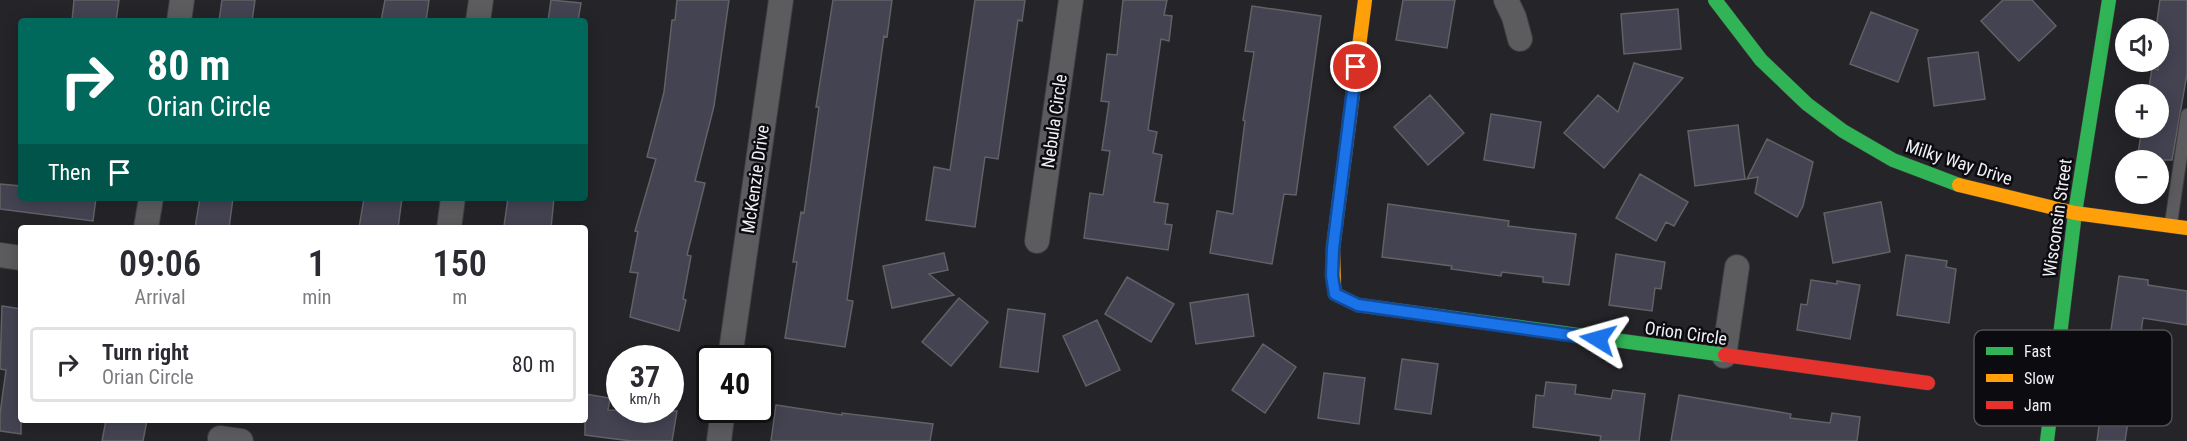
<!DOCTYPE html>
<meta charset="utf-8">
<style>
:root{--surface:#fff;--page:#f7f7f7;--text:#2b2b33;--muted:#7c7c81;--line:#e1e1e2}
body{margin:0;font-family:"Roboto Condensed",sans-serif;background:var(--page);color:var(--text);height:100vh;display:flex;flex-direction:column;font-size:22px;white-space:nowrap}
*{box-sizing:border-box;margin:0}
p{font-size:20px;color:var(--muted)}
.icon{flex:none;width:33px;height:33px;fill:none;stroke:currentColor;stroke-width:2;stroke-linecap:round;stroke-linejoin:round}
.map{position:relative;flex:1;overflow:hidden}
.sheet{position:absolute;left:18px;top:225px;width:570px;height:198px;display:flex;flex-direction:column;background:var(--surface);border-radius:6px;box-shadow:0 3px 15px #0003}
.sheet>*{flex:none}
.top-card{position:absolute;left:18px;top:18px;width:570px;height:183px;border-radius:6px;box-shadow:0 3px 15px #0003;background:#00695c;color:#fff;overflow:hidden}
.tools{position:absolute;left:2115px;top:18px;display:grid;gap:12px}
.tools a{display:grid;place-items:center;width:54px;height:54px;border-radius:50%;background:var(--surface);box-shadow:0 3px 15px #0003;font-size:30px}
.speed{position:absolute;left:606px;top:345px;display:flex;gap:12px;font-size:30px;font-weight:700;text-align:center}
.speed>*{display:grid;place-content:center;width:78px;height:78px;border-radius:50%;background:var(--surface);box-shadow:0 3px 15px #0003;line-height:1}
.speed small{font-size:15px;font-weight:400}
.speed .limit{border:3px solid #111;border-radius:9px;background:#fff;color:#111}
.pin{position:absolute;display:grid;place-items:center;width:51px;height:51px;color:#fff;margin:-26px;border:3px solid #fff;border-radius:50%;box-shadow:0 2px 6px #0007}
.me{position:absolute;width:66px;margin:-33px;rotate:278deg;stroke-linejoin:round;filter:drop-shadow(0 0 4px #0008)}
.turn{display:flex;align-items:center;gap:21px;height:126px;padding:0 30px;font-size:27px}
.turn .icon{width:78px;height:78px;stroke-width:2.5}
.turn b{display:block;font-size:42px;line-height:51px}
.then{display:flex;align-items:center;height:57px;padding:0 30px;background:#0003;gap:12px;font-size:22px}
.eta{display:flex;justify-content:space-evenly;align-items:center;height:102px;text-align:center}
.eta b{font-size:36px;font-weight:600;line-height:42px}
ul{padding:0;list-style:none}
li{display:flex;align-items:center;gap:18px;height:75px;margin:0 12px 9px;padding:0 18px;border:3px solid var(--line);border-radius:6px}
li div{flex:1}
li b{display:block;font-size:22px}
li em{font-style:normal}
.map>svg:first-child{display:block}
.building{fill:#434352;stroke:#616166;stroke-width:1.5}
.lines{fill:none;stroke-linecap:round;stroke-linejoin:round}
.lane-casing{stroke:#3f3f42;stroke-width:14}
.street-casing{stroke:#3f3f42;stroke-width:26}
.fast-casing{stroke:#3f3f42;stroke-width:15}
.slow-casing{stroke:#3f3f42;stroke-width:15}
.jam-casing{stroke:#3f3f42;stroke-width:15}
.lane{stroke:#5c5c5f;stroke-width:12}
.street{stroke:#5c5c5f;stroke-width:24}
.fast{stroke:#30b455;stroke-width:14}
.slow{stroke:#ff9f0a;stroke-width:14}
.jam{stroke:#e5322d;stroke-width:14}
.route-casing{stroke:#114b97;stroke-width:15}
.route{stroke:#1a73e8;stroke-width:10}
.labels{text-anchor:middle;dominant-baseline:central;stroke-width:5;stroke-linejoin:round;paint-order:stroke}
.street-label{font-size:18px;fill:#eff0f6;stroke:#0c0c10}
.key{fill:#0c0c10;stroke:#505055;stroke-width:1.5}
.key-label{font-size:16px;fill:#eff0f6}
</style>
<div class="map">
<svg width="2187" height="441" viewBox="0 0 2187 441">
<rect width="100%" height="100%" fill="#242429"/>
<path class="building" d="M74,0H119L116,21H72Z
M222,0H255L252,21H219Z
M385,0H429L426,21H381Z
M551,0L581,3L578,21H548Z
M677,0H729L714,106L695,181L705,183L687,255L691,256L683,299L686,300L679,331L630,317L638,273L630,272L638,232L635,231L656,159L647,157L664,92L672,20H675Z
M833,0H892L887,37L884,36L847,300L853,301L845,347L785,338L797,262H793L801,212L804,213L819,107H816Z
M975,0H1025L1022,21L1018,20L998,159L985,157L975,227L926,220L934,167L950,170Z
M1123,0H1167L1164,15L1172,16L1169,41L1161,39L1148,130L1157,132L1153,153L1162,155L1154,202L1168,204L1165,224L1172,225L1168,250L1084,238L1090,193L1103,195L1110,151L1102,150L1109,102L1101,101L1107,54L1117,55Z
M1403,0H1455L1447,48L1396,40Z
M2003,0H2032L2056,26L2019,61L1981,21Z
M2160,0H2187V74L2172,160H2137L2142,128H2158V94H2148L2152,68L2158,70V28H2156Z
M1252,6L1321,16L1296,195L1284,194L1272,264L1210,253L1217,211L1233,214L1245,121L1243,120L1254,52L1245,51Z
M1678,9L1681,49L1624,54L1621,14Z
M1871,12L1918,30L1898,82L1850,64Z
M1978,52L1985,99L1934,106L1928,58Z
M1634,63L1683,78L1604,168L1564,133L1598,95L1618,112Z
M1430,95L1464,133L1428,165L1394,127Z
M1491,114L1541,122L1534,168L1484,160Z
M1738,125L1745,179L1695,186L1688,131Z
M1767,139L1813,162L1803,206L1797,217L1755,193L1758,177L1747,179Z
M1640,174L1688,202L1674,226L1666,222L1656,241L1616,218Z
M0,184L21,186V198H96L93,221L0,209Z
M200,198H233L229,228H195Z
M364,198H402L398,228H359Z
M508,198H554L551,228H518L504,226Z
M1881,202L1890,252L1833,263L1824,213Z
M1388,204L1509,221L1508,226L1576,234L1569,285L1543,282V277L1502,272L1501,276L1451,269L1452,266L1382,257Z
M944,253L948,270L929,274L954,295L892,308L883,266Z
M1616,254L1665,262L1661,289L1655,288L1652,311L1609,305Z
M1906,255L1947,261L1946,267L1956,269L1949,323L1897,315Z
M2119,276L2148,280V285L2187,291V325L2143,318L2137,361L2107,357Z
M1127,277L1174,304L1151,342L1105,314Z
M1811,280L1837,284V281L1860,285L1850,339L1797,330L1801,304L1807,305Z
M1248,294L1254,336L1196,344L1190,303Z
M959,298L988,322L951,366L922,342Z
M2,306L21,309V434L0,431V414L6,370L0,369Z
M1008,309L1045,314L1038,372L1000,367Z
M1097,320L1120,370L1086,386L1063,336Z
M1263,344L1296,367L1265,413L1232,390Z
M1402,359L1438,364L1431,414L1395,409Z
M1324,373L1365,378L1359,424L1318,418Z
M1546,382L1576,385L1575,394L1611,399L1613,390L1645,394L1639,441H1600L1601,436L1533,427L1536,395L1544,396Z
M585,394L610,398L608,410L677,411L672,441H631L585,435Z
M1679,395L1791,414L1790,418L1830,423L1832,413L1860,417L1857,441H1671Z
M776,405L842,415V413L933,424L930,441H771Z
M2101,411L2129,415L2125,441H2097Z
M106,420H147L143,441H102Z"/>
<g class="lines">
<g class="lane-casing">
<path id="lane" d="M2171,223L2187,115"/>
</g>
<g class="street-casing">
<path id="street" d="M1506,0L1514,17L1520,39
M179,21L182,0
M478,21L481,0
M146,228L151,198
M449,228L453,198
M1037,241L1071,0
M0,255L21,258
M1724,356L1737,267
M730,358L781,0
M220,438L241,441
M719,441L723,410"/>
</g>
<g class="fast-casing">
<path id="fast" d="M1715,0L1761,60L1807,104L1843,131L1893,160L1959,185
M1334,285L1335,294L1358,305L1725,355
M2047,441L2075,213L2109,0"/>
</g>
<g class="slow-casing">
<path id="slow" d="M1959,185L2075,213L2187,228
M1334,285L1333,248L1365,0"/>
</g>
<g class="jam-casing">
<path id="jam" d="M1725,355L1928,383"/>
</g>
<use href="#lane" class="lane"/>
<use href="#street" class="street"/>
<use href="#fast" class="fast"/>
<use href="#slow" class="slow"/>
<use href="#jam" class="jam"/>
</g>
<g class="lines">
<g class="route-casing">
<path id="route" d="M1356,67L1333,248L1332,276L1335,294L1358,305L1598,339"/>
</g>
<use href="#route" class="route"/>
</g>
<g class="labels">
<g class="street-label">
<text transform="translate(1054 121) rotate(-82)">Nebula Circle</text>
<text transform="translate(1959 162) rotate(18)">Milky Way Drive</text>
<text transform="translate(755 179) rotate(-82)">McKenzie Drive</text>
<text transform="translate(2057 218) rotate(-82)">Wisconsin Street</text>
<text transform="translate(1686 333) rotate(8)">Orion Circle</text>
</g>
</g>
<rect x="1974" y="330" width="198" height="96" rx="9" class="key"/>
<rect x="1986" y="347" width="27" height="8" fill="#30b455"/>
<rect x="1986" y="374" width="27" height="8" fill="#ff9f0a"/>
<rect x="1986" y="401" width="27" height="8" fill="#e5322d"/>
<g class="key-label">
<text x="2024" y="357">Fast</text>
<text x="2024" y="384">Slow</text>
<text x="2024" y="411">Jam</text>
</g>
</svg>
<div class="tools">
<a><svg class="icon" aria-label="sound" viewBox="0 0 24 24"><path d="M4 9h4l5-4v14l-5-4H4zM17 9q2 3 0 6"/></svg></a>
<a>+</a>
<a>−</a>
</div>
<div class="speed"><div>37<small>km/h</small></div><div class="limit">40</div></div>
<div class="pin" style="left:1356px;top:67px;background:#d93025"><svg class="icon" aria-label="arrive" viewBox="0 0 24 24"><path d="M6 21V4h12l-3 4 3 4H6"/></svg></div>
<svg class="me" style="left:1598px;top:339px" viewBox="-20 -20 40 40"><path d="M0-17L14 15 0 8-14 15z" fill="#1a73e8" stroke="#fff" stroke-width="4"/></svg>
<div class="top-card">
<div class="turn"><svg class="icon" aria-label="right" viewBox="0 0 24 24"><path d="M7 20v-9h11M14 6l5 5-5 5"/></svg><div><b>80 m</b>Orian Circle</div></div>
<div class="then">Then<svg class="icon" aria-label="arrive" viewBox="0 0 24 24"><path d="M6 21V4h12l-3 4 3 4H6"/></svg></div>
</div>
<section class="sheet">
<div class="eta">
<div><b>09:06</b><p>Arrival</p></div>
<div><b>1</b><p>min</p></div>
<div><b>150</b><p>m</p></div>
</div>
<ul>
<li><svg class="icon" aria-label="right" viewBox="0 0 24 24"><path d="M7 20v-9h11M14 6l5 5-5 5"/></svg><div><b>Turn right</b><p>Orian Circle</p></div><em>80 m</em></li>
</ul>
</section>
</div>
